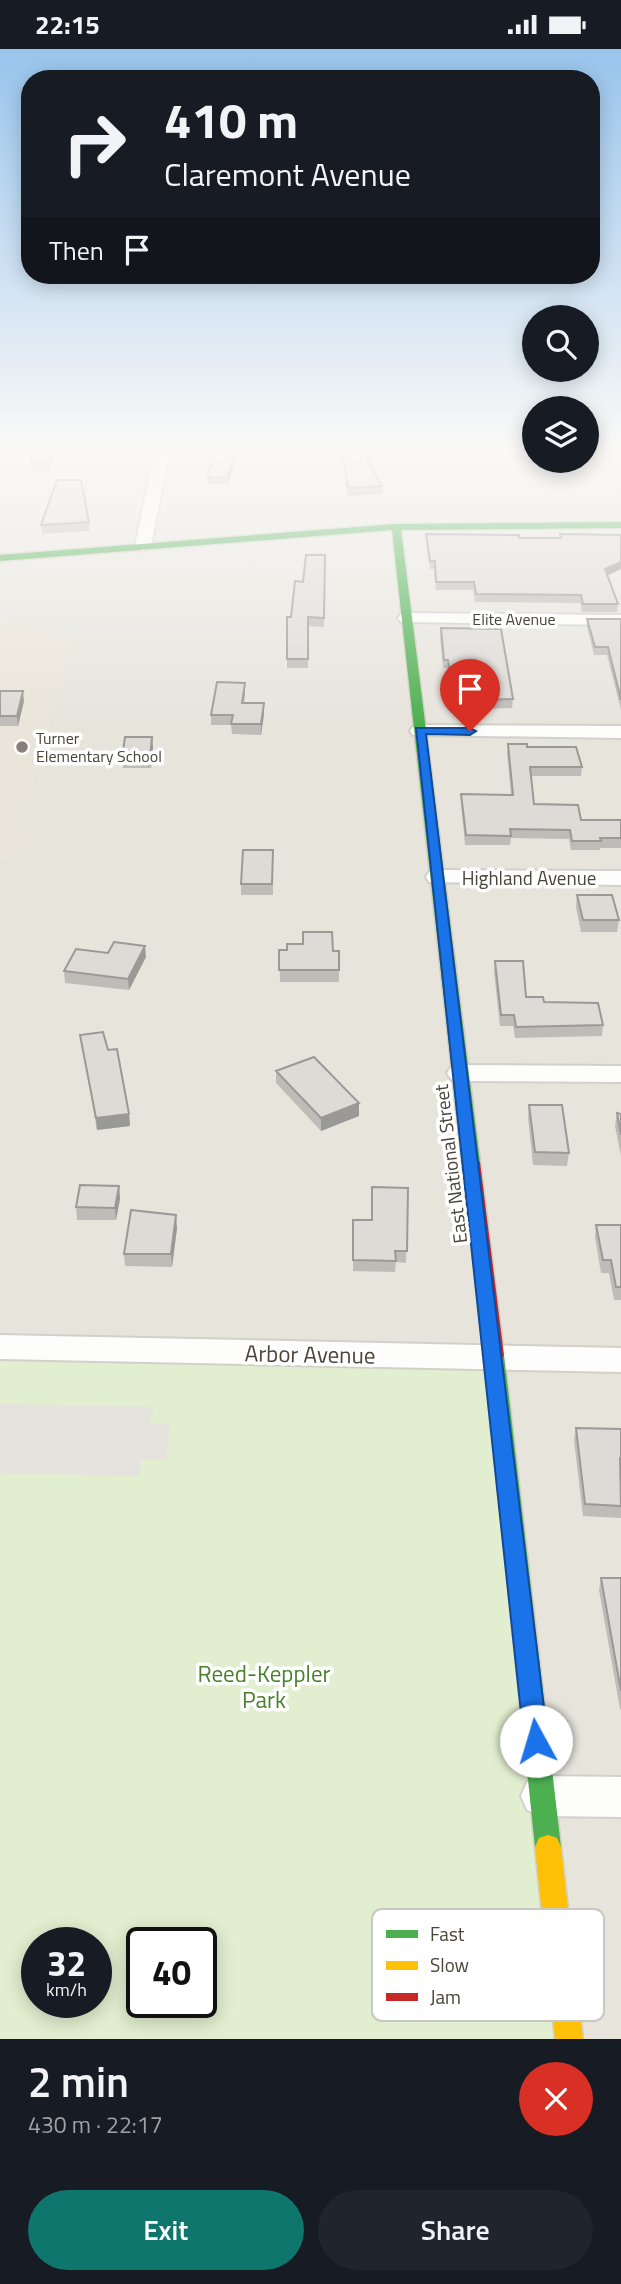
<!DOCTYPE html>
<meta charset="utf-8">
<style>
:root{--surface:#171b24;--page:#20242c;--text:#f1f3f6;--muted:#9ea1a6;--accent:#0f766e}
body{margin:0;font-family:"Titillium Web",sans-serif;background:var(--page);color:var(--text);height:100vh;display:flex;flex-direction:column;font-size:26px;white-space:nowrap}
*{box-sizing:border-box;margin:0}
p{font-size:23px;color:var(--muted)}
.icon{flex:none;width:38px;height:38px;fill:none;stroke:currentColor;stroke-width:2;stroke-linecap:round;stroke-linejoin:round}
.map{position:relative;height:1990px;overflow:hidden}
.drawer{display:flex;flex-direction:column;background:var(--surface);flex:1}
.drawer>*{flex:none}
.guide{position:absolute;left:21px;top:21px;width:579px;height:214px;border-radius:28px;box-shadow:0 4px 18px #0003;background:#171b24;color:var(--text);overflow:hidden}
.fabs{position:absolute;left:522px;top:256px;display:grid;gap:14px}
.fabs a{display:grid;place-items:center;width:77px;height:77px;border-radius:50%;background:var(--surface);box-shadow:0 4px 18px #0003;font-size:35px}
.speed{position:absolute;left:21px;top:1878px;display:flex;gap:14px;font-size:35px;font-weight:700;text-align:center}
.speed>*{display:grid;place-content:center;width:91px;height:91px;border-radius:50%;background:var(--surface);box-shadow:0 4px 18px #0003;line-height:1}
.speed small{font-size:18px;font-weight:400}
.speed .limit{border:4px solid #111;border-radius:10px;background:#fff;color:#111}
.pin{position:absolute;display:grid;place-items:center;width:60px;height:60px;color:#fff;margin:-72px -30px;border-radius:50% 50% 50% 0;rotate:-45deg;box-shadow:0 0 7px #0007}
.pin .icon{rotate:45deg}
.me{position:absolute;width:77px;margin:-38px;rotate:354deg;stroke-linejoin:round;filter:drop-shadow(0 0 5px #0008)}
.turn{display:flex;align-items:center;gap:24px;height:147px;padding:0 28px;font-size:32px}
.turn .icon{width:91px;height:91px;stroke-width:2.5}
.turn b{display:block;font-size:49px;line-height:60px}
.then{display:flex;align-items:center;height:66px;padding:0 28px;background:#0003;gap:14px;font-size:26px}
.round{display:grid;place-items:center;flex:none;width:74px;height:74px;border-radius:37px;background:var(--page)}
.summary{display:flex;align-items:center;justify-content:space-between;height:119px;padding:0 28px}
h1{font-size:42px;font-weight:600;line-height:52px}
.action{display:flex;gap:14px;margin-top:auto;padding:14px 28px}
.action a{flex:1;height:80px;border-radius:42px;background:var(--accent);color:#fff;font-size:28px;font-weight:600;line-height:80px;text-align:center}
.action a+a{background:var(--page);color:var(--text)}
.status{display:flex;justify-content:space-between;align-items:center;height:49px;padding:0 35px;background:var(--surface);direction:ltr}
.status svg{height:19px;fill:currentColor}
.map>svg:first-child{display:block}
.residential{fill:#e7e4dc}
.education{fill:#eae5da}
.green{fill:#e1eecf;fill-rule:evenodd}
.parking{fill:#e6e3df}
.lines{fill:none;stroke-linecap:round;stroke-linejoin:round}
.street-casing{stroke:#d2d0cb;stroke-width:4}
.fast-casing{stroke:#d3cfc5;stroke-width:3}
.slow-casing{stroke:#d3cfc5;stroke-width:3}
.jam-casing{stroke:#d3cfc5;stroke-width:3}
.street{fill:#fdfdfc;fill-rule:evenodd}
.fast{fill:#4caf50;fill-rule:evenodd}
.slow{fill:#ffc107;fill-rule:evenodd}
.jam{fill:#c62828;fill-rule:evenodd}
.wall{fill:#bfbcb8}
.shaded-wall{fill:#9b9996}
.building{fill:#dedbd6;stroke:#9b9996;stroke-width:2}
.route{fill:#1a73e8;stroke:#114b97;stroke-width:2}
.poi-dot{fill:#868178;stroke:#fff;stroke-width:2.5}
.labels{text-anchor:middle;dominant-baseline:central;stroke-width:7;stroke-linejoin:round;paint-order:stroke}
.far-street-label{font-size:16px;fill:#4b4439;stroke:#fff}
.far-poi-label{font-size:16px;fill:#4b4439;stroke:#fff;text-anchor:start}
.street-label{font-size:19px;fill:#4b4439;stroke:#fff}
.near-street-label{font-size:23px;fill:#4b4439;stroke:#fff}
.near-park-label{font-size:23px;fill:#4a7f2a;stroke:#fff}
.key{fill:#fff;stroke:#c9c7c4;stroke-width:2}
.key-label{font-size:19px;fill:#4b4439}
</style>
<div class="status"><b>22:15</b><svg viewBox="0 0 49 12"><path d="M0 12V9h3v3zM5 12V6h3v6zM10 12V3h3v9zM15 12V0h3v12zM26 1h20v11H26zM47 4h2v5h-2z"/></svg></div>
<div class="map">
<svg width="621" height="1990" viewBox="0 0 621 1990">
<rect width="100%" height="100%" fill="#f4f2ee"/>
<path class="residential" d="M0,398H534V411H586V398H621V472L0,507Z
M621,477V1990H580L402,480Z
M390,480L483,1301L0,1289V809L13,808L73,588L0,569V512Z"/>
<path class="education" d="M0,569L73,588L13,809H0Z"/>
<path class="green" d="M0,1302L494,1309L569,1990H0ZM37,1894H96V1953H37ZM142,1894H201V1953H142Z"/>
<path class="parking" d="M0,1355L153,1358L150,1375H170L166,1411H141L139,1427L0,1424Z"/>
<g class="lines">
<g class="street-casing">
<path id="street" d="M156,398H170L151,497L143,502L135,497Z
M407,564L621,566V576L401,573L398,569L401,565Z
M420,676L621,677V689L413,686L410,682L413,678Z
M437,821L621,822V836L429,833L426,828L429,823Z
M460,1016L621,1017V1033L460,1032L451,1030L447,1024L451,1018Z
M0,1286L621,1299V1323L0,1310Z
M542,1727L621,1728V1768L542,1767L527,1761L521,1747L527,1733Z"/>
</g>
<g class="fast-casing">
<path id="fast" d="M621,473V479L401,481L480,1113L471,1119L462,1113L392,481L0,512V506L396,475Z
M494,1299L501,1301L504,1306L561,1798L557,1807L548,1810L539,1807L535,1798L484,1306L487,1301Z"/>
</g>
<g class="slow-casing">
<path id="slow" d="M548,1786L557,1789L561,1798L583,1990H555L535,1798L539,1789Z"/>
</g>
<g class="jam-casing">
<path id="jam" d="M471,1107L480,1113L504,1306L501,1311L494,1313L487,1311L484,1306L462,1113Z"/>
</g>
<use href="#street" class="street"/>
<use href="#fast" class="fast"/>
<use href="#slow" class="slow"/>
<use href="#jam" class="jam"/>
</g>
<path class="wall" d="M30,398L56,403L48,424H33Z
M240,398L228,435H207V428Z
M341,398H361L382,437V445L348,447Z
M422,398H442V401H423Z
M89,473V482L42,485L41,476Z
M426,485L519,489H560V485L621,486V520L607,526L618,555L617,563H582L580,554L475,553L473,541H436L434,520H430L426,493Z
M325,506L324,578L308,577V619H287V568H291L303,533Z
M587,570H621V661L607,606H594L587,578Z
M441,579L513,650L512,659L454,661L447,619H443L440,588Z
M0,642L24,652L18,677H0Z
M245,644L244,654H264V665L261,686L232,685L231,676H211V666Z
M508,695L527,698L582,718L581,727H531L534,755L581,771H621V799H600V801H571L569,790L511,789L510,796H465L461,754V745L511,746L507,704Z
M153,698L151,719H123L122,709Z
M273,801V846H241V835Z
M577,846L619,871L617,883H581L576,858Z
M279,901L339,902V933H280Z
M146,908L129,941L65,934L64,922Z
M495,912L526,948L544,953L603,976L602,987L515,989L513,977H500L494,923Z
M80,986L108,1001L129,1065L130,1077L97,1081Z
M276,1022L359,1054V1067L321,1082L276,1034Z
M529,1056L569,1104L567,1117L533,1116L528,1068Z
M617,1064L621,1065V1107L615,1077Z
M119,1137L120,1150L116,1171H77L76,1158Z
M408,1139L406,1214L396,1213L395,1223L353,1222V1171H372Z
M596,1176H621V1251H614L609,1224H601L595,1188Z
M177,1179L172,1218L125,1217L124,1205Z
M576,1379L621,1380V1469L583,1467L574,1391Z
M601,1529H621V1660H620L599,1541Z"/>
<path class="shaded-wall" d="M54,398H55L56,403L48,424L47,415Z
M237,398H240L228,435L227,428Z
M621,513V520L604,528L605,520Z
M245,634V644L242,664V654Z
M23,642L24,652L18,677L17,667Z
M264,654V665L261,686V675Z
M152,688L153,698L151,719L150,709Z
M145,897L146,908L129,941L128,930Z
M359,1054V1067L321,1082V1069Z
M129,1065L130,1077L97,1081L96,1069Z
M119,1137L120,1150L116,1171L115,1159Z
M176,1166L177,1179L172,1218L171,1205Z"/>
<path class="building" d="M30,398H54L47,415H32Z
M218,398H237L227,428H207Z
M342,398H361L382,437L348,439Z
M57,431H81L89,473L41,476Z
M426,485L519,486V489H561L560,485L621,486V513L605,520L618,555H583L581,546L476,545L474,533H436L435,512H430Z
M306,506H325L324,569L308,568V610H287V568H291L295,532L303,533Z
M587,570H621V651L608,598H595Z
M441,579L501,580L513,650L455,652L448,611H444Z
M217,633L245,634L242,654H264L261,675H231L233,666H211Z
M0,642H23L17,667H0Z
M125,688H152L150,709H122Z
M508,695H527V698H576L582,718H530L534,755L578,756L581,771H621V789H600L601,792H572L570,781L510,780L511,787L466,786L461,745L513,746Z
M243,801H273L272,835H241Z
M577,846H612L619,871H583Z
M303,883H332L333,902H339V921H279V901H287V895H303Z
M114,893L145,897L128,930L64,922L76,900L108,904Z
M495,912H523L526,948H543L544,953L598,954L603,976L516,978L514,966H501Z
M103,983L108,1001L117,1000L129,1065L96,1069L80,986Z
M314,1008L359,1054L321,1069L276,1022Z
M529,1056H562L569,1104L535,1103Z
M617,1064L621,1065V1086Z
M80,1136L119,1137L115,1159L76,1158Z
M372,1138L408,1139L407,1202H395L396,1212L353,1211V1171H372Z
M131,1161L176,1166L171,1205H124Z
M596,1176H621V1238H616L611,1211H603Z
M576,1379L621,1380V1409H620L621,1457L585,1455Z
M601,1529H621V1642Z"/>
<linearGradient id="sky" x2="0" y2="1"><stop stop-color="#98c4ec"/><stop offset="0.59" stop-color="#faf9f7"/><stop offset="1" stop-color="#faf9f7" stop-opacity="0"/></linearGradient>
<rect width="621" height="677" fill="url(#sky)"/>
<path class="route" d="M416,679H470L476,682L470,686L426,685L548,1692L545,1700L536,1703L527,1700L524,1692Z"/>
<circle class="poi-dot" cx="22" cy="698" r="7"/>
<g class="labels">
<g class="far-street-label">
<text x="514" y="570">Elite Avenue</text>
</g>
<g class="far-poi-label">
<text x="36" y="689">Turner<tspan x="36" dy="18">Elementary School</tspan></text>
</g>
<g class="street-label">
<text x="529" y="828">Highland Avenue</text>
<text transform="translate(450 1115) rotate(-97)">East National Street</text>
</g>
<g class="near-street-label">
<text transform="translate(310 1305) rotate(1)">Arbor Avenue</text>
</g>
<g class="near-park-label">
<text x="264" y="1624">Reed-Keppler<tspan x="264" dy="26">Park</tspan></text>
</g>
</g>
<rect x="372" y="1860" width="232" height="112" rx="10" class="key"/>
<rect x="386" y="1881" width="32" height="8" fill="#4caf50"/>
<rect x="386" y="1912" width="32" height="9" fill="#ffc107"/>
<rect x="386" y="1944" width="32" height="8" fill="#c62828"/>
<g class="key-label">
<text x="430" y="1892">Fast</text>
<text x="430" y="1923">Slow</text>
<text x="430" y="1955">Jam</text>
</g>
</svg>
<div class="fabs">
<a><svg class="icon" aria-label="search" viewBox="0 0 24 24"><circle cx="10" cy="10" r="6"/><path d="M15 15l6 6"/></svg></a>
<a><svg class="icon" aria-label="layers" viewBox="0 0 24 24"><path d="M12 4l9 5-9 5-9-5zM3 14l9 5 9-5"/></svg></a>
</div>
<div class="speed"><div>32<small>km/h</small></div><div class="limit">40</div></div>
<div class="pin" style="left:470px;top:682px;background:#d93025"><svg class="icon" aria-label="arrive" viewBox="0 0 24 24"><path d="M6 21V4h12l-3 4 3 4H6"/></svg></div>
<svg class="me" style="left:536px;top:1692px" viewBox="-20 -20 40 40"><circle r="19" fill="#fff"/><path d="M0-13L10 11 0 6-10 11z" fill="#1a73e8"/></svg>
<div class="guide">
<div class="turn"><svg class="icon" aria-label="right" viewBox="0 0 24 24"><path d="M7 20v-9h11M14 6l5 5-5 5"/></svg><div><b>410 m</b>Claremont Avenue</div></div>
<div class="then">Then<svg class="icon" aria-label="arrive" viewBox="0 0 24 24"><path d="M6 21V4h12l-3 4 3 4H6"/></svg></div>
</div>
</div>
<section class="drawer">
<div class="summary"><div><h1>2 min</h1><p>430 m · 22:17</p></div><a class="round" style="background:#d93025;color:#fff"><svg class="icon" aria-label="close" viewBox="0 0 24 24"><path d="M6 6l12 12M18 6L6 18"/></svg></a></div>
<div class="action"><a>Exit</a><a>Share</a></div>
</section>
